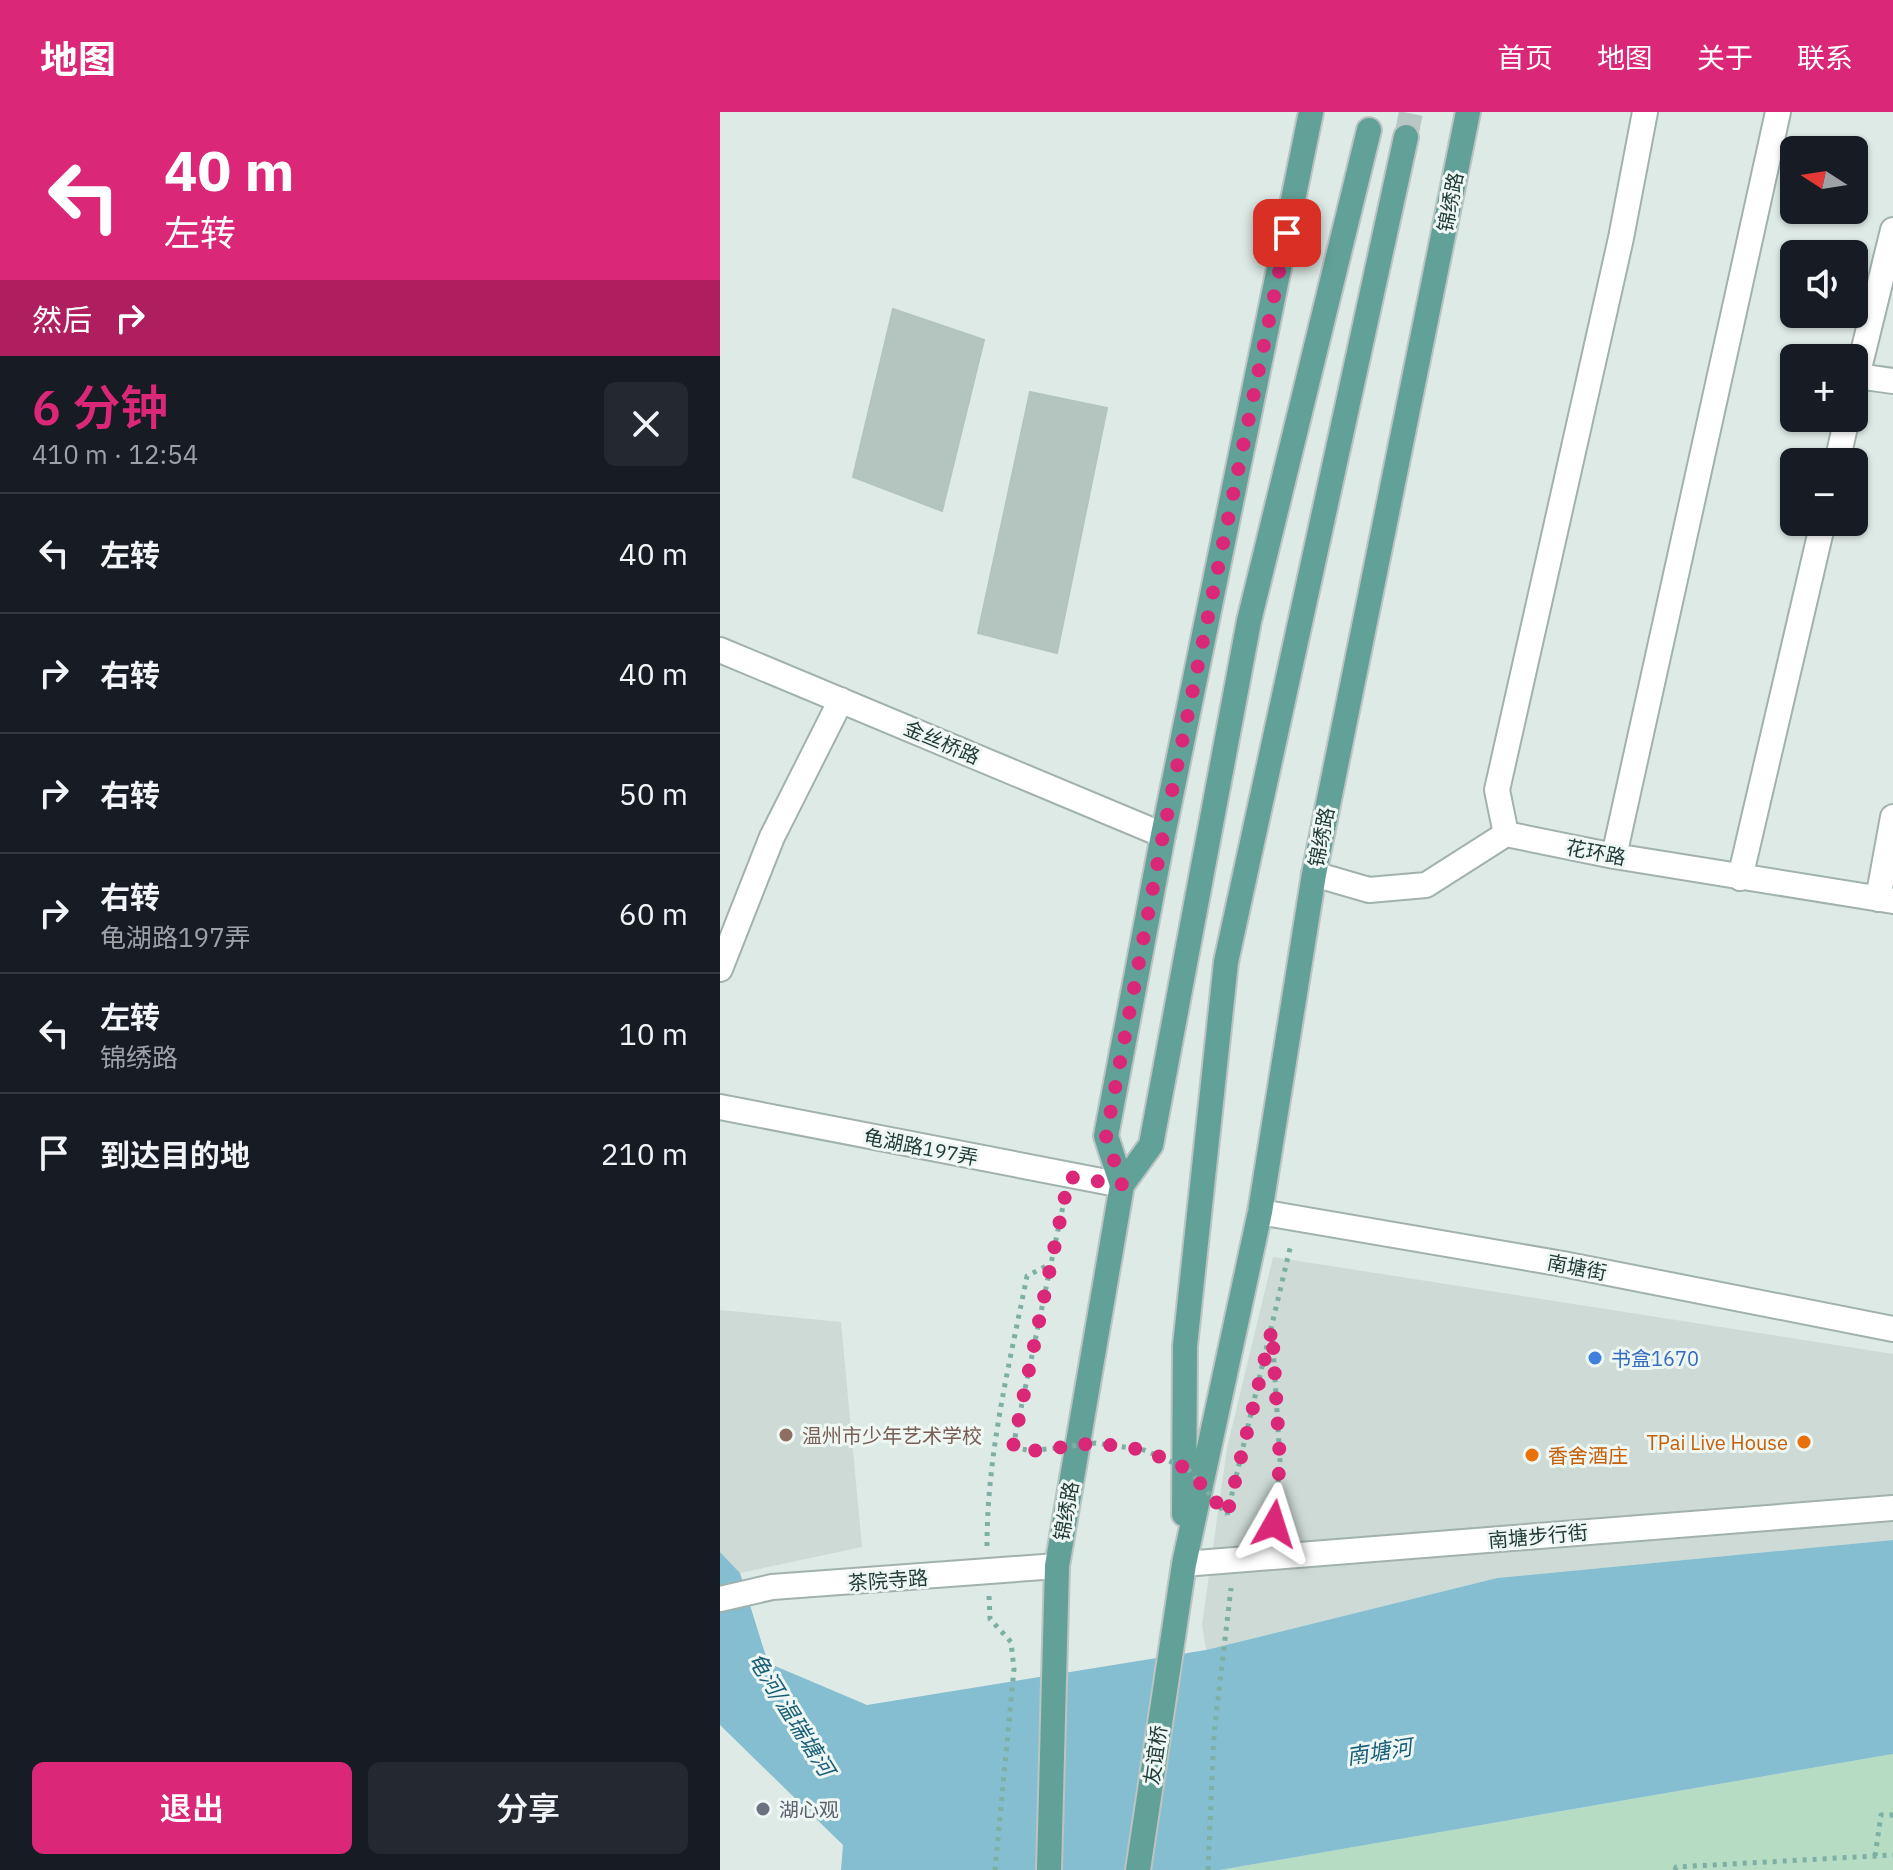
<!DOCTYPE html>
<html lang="zh">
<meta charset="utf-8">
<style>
:root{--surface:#171b24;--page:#242831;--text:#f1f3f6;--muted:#9ea1a6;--line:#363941;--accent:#db2777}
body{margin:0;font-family:"IBM Plex Sans","Noto Sans SC",sans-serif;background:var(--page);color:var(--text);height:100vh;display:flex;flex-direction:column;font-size:30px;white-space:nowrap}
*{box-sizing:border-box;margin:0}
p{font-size:26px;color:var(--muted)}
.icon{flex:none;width:44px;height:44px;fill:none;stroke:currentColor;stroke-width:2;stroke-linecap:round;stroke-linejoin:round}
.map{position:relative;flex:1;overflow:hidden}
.sheet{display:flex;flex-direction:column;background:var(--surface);width:720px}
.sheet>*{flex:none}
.top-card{background:#db2777;color:#fff;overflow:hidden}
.needle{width:52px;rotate:282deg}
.controls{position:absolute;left:1060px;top:24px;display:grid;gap:16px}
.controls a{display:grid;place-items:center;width:88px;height:88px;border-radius:12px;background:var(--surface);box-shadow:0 2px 6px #0004;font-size:40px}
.pin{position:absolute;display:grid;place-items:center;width:68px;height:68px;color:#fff;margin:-34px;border-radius:16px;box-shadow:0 4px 12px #0006}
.me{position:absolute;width:88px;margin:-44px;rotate:6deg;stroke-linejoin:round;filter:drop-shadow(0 0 6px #0008)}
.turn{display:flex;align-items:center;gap:28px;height:168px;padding:0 32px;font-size:36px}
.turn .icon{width:104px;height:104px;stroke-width:2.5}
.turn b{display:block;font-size:56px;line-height:68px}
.then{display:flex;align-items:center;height:76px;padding:0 32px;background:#0003;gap:16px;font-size:30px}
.round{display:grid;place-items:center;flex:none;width:84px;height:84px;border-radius:12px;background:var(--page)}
.headline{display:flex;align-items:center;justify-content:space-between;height:136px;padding:0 32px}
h1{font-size:48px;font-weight:600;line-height:60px;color:var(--accent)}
.button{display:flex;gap:16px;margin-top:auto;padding:16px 32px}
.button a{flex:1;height:92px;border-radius:12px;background:var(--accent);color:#fff;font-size:32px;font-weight:600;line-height:92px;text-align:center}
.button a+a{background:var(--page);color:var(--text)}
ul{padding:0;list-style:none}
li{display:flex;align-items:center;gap:24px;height:120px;padding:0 32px;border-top:2px solid var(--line)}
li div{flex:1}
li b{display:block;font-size:30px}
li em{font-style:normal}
header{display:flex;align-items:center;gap:48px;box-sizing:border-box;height:112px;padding:0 40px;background:var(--accent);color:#fff}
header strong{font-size:38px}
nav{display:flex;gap:44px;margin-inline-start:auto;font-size:28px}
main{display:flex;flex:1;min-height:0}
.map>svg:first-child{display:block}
.built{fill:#cddad5}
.green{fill:#b6dcc4}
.water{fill:#85bed1}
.building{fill:#b4c5bf;stroke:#b1c4be;stroke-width:2}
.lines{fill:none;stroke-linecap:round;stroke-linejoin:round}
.major-tunnel{stroke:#b8c7c3;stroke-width:24;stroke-dasharray:24 12;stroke-linecap:butt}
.minor-casing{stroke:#a1b2ae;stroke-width:28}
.major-casing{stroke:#bcc4c3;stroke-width:28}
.path{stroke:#7eafa4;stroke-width:5;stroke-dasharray:4 6;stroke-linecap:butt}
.minor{stroke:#fff;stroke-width:24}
.major{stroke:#62a197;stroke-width:24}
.path-bridge{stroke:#7eafa4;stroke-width:5;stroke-dasharray:4 6;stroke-linecap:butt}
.route{stroke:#db2777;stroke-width:14;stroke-dasharray:0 25.2}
.shop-dot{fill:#3f7fe0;stroke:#eff7f4;stroke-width:3}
.education-dot{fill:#8d6e63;stroke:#eff7f4;stroke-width:3}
.food-dot{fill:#e8710a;stroke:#eff7f4;stroke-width:3}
.worship-dot{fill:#6b7280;stroke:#eff7f4;stroke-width:3}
.labels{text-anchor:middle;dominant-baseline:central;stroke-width:6;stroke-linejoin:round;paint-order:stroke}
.street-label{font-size:20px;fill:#1f3a36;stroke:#eff7f4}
.shop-label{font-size:20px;fill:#366cbe;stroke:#eff7f4;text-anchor:start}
.education-label{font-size:20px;fill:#785e54;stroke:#eff7f4;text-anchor:start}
.food-label{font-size:20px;fill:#c56008;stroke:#eff7f4;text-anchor:end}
.worship-label{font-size:20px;fill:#5b616d;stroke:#eff7f4;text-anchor:start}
.water-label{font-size:22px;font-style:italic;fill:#195e77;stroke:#eff7f4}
</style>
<header>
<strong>地图</strong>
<nav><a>首页</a><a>地图</a><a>关于</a><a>联系</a></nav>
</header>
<main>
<section class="sheet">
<div class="top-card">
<div class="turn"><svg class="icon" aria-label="left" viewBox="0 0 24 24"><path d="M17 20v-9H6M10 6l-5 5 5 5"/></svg><div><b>40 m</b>左转</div></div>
<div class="then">然后<svg class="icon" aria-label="right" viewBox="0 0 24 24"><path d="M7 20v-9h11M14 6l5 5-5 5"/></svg></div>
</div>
<div class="headline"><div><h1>6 分钟</h1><p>410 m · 12:54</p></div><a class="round"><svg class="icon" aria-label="close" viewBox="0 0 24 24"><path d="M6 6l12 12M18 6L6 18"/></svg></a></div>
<ul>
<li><svg class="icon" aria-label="left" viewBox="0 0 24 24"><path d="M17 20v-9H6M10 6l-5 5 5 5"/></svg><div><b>左转</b></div><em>40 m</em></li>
<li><svg class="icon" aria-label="right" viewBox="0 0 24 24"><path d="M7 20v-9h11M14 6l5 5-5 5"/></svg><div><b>右转</b></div><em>40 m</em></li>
<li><svg class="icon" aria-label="right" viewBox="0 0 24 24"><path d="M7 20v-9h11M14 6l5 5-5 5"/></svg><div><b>右转</b></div><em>50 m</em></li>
<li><svg class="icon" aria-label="right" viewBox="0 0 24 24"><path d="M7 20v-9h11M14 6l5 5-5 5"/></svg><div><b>右转</b><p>龟湖路197弄</p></div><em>60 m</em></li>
<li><svg class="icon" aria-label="left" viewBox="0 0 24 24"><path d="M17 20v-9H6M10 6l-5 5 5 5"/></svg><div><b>左转</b><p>锦绣路</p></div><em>10 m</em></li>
<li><svg class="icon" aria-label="arrive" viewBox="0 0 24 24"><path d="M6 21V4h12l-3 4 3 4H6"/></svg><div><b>到达目的地</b></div><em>210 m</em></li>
</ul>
<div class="button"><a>退出</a><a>分享</a></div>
</section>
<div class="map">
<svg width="1173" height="1758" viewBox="0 0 1173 1758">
<rect width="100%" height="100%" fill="#deeae6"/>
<path class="built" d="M553,1145L1173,1242V1428L777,1466L486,1538L482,1513L507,1336Z
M0,1198L121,1210L142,1435L20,1461L0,1440Z"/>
<path class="green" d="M1173,1642V1758H500L564,1747Z"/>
<path class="water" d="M1173,1428V1642L500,1758H121L123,1733L0,1613V1440L20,1461L48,1551L147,1593L486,1538L777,1466Z"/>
<path class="building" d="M173,197L264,228L222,399L133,365Z
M310,280L387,296L337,541L258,521Z"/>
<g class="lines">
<path class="major-tunnel" d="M686,25L691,0"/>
<g class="minor-casing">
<path id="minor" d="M1137,264L1173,269
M1134,277L1173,118
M1117,350L1127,306
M0,538L443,723
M786,722L777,678L901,126L925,0
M894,744L1058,0
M594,762L649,778L706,773L786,722L894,744L1173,789
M1020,766L1103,410
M1158,787L1173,705
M0,857L52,725L121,588
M0,995L402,1073
M540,1100L843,1152L1173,1217
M464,1452L1173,1396
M0,1487L52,1475L337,1454"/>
</g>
<g class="major-casing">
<path id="major" d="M402,1073L431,1033L529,509L649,18
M464,1402L465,1234L506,850L686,25
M329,1758L337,1454L402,1073L386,1024L443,723L591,0
M418,1758L464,1452L540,1100L594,762L748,0"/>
</g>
<path class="path" d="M293,1335L344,1089
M507,1403L571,1132
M548,1417L554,1412L560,1349L552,1217
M267,1434C267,1342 289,1254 307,1164L330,1152
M269,1484L270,1507L291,1530L294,1557L275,1758
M1155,1744L1161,1703H1173
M488,1758L494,1622L511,1476
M955,1758L956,1755L1173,1743"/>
<use href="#minor" class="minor"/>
<use href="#major" class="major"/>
<path class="path-bridge" d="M293,1335L311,1339L376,1331L424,1338L468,1357L507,1403"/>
</g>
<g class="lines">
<path class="route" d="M554,1412L560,1349L552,1217L507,1403L468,1357L424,1338L376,1331L311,1339L293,1335L349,1065L402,1073L386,1024L443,723L567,121"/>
</g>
<circle class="shop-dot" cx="875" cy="1246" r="8"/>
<circle class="education-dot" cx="66" cy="1323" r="8"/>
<g class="food-dot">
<circle cx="1084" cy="1330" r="8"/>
<circle cx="812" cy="1343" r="8"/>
</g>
<circle class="worship-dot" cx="43" cy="1697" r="8"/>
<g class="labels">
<g class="street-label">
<text transform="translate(730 90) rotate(-79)">锦绣路</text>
<text transform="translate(222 630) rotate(23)">金丝桥路</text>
<text transform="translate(601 725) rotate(-79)">锦绣路</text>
<text transform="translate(876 740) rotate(11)">花环路</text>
<text transform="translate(201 1035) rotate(11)">龟湖路197弄</text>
<text transform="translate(857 1155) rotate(11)">南塘街</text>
<text transform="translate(346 1399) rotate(-80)">锦绣路</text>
<text transform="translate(818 1424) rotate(-5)">南塘步行街</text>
<text transform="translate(168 1468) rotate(-4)">茶院寺路</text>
<text transform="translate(435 1643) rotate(-82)">友谊桥</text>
</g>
<g class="shop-label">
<text x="891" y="1246">书盒1670</text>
</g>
<g class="education-label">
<text x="82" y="1323">温州市少年艺术学校</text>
</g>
<g class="food-label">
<text x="1068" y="1330">TPai Live House</text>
<text x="828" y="1343" text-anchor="start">香舍酒庄</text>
</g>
<g class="worship-label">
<text x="59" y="1697">湖心观</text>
</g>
<g class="water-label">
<text transform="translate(72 1602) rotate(58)">龟河/温瑞塘河</text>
<text transform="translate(659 1639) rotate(-9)">南塘河</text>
</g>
</g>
</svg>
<div class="controls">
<a><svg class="needle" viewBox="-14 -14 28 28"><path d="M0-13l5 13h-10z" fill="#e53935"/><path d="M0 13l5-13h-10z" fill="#9ea1a6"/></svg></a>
<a><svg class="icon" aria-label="sound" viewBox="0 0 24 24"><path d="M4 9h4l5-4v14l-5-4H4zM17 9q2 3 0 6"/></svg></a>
<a>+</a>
<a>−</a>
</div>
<div class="pin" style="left:567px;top:121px;background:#d93025"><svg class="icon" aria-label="arrive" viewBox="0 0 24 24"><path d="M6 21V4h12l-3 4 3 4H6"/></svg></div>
<svg class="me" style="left:554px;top:1412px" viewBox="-20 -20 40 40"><path d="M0-17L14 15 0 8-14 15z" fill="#db2777" stroke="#fff" stroke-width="4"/></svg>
</div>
</main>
